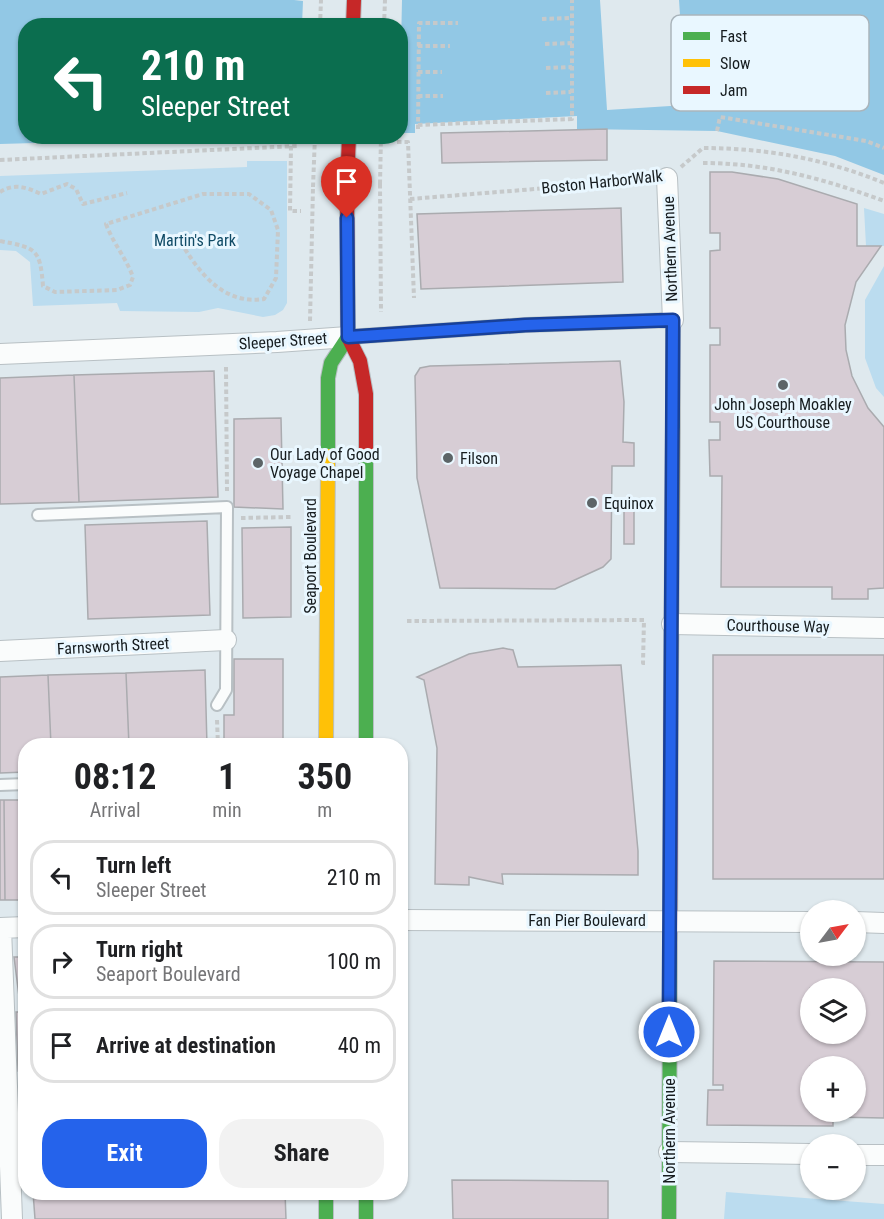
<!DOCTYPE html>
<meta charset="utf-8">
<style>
:root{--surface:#fff;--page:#f2f2f2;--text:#202124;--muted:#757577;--line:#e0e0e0;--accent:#2563eb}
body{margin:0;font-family:"Roboto Condensed",sans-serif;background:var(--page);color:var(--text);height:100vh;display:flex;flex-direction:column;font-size:22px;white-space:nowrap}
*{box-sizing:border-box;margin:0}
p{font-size:20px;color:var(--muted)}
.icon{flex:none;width:33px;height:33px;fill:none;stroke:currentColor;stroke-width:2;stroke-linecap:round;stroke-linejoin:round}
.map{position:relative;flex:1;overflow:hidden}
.sheet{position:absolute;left:18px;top:738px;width:390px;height:462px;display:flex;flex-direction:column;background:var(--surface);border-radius:24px;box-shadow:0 2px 4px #0004}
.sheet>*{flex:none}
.banner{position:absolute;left:18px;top:18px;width:390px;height:126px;border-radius:24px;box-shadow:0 2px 4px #0004;background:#0b6e4f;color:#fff;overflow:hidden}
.needle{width:39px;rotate:58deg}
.tools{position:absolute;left:800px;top:900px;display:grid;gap:12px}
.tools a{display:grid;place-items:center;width:66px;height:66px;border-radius:50%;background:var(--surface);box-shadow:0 2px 4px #0004;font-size:30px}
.pin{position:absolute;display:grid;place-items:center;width:51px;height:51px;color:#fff;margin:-62px -26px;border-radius:50% 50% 50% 0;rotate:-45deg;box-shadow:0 0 6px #0007}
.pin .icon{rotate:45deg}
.me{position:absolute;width:66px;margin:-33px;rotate:0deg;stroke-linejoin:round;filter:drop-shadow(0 0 4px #0008)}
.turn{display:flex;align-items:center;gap:21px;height:126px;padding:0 24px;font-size:27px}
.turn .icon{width:78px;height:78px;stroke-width:2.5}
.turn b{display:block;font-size:42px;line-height:51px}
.eta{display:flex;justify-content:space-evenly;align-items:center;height:102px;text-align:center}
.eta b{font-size:36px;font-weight:700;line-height:42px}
.action{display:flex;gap:12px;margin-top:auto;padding:12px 24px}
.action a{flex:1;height:69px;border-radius:24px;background:var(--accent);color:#fff;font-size:24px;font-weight:700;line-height:69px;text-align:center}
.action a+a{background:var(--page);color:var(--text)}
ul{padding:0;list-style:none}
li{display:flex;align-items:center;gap:18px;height:75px;margin:0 12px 9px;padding:0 12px;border:3px solid var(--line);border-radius:24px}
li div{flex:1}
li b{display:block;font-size:22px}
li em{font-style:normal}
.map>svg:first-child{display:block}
.green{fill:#bbdcef}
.water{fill:#92c8e5}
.pier{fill:#dfe9ee}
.building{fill:#d7cdd5;stroke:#aaabaf;stroke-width:1.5;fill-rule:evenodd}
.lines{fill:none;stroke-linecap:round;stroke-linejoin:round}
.lane-casing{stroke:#b8c0c4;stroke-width:14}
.street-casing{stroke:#b8c0c4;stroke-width:22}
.fast-casing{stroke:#b8c0c4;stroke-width:16}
.slow-casing{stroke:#b8c0c4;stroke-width:16}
.jam-casing{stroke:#b8c0c4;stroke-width:16}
.path{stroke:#c6c9ca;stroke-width:4;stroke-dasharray:4.5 3;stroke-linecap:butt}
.lane{stroke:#fafcfc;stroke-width:10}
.street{stroke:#fafcfc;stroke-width:20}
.fast{stroke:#4caf50;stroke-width:14}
.slow{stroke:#ffc107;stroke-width:14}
.jam{stroke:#c62828;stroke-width:14}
.jam-bridge-casing{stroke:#b8c0c4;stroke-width:16;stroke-linecap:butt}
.path-bridge{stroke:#c6c9ca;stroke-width:4;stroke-dasharray:4.5 3;stroke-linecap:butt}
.jam-bridge{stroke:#c62828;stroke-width:14}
.route-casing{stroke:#184099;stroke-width:15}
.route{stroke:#2563eb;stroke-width:10}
.poi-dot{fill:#5c6467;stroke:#e9f7ff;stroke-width:2}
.labels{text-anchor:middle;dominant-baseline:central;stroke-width:6;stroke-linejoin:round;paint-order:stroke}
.street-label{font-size:16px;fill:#161c1f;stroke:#e9f7ff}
.park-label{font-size:16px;fill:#104b66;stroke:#e9f7ff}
.poi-label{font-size:16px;fill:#161c1f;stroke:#e9f7ff;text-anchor:start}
.key{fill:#e9f7ff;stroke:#aab5bc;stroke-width:1.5}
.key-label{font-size:16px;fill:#161c1f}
</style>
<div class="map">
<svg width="884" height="1219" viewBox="0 0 884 1219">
<rect width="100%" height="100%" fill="#dfe9ee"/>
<path class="green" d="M247,161H287V303L283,310L275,315L263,317L218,308L199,312L120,311L117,303L33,306L30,262L16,251L0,250V176L247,167Z
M864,208L884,214V246H866Z
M884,266V397L876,388L865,358V300Z
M726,1192L884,1204V1219H724Z"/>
<path class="water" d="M0,0H884V175L835,156L717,131L577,129V116L415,124V133H401L400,26H26V136L275,137L0,149Z"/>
<path class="pier" d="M294,0H402L401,46L400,26L302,25L303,1Z
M600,0H679L686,105L607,110Z
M278,136L276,139L0,152V144Z"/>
<path class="building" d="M607,129V160L442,163L441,133Z
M710,172H732L778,179L857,204V246H881L856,282L845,325L846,350L852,376L868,408L884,427V588L868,589V599H832V587H721L722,476H710L709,440H720V422H710V345H720V328H710V251L720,250V233H710Z
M621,208L623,282L421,289L417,214Z
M620,361L624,402L623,442L634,443V466H612L611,559L603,567L555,589L440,588L417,478L415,376L420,368L430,366Z
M214,371L218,497L79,502L74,375Z
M74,375L79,502L0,504V378Z
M281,418L283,509L234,507V419Z
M624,507H634V544H624Z
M207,521L210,615L88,619L85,525Z
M291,527V617L243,618L242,528Z
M503,648L513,650L518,667L621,665L638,851V875L502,874L503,884L469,877V885L435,884L437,748L424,680L417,677L469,654Z
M713,655H884V879H713Z
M234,659H283V746H224V715H234Z
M205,670L207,746H129L126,673Z
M126,673L129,746H51L48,675Z
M48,675L51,746H26V772L0,773V677Z
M0,800H4L5,900H0Z
M4,800H26V900H5Z
M14,957H26V1071H18L16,1012H21Z
M714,961L884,962V1118L833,1117V1126L707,1125L708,1090H723V1085H713ZM810,988H855V1034H810ZM810,1066H855V1112H810Z
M452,1180L608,1181V1219H453Z
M33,1192H285L286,1219H35Z"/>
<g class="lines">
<g class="lane-casing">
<path id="lane" d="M38,515L227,507L226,690L217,705
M0,785L26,784"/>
</g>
<g class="street-casing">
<path id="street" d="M667,178L673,320
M0,354L277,342L348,337
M672,624L884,628
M0,651L226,640
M400,920L810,922
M855,922L884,923
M0,928L26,927
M1,928L12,1219
M669,1152L810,1154
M855,1155H884"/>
</g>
<g class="fast-casing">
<path id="fast" d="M348,337L525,325L673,320V431
M366,450V746
M328,456V378L331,363L348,337
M326,1192V1219
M366,1192V1219
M669,1219L670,947"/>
</g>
<g class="slow-casing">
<path id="slow" d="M671,679L673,431
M326,746L328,456"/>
</g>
<g class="jam-casing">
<path id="jam" d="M353,26L354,0
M347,185L348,337L360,361L366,394V450
M670,947L671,679"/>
</g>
<path class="path" d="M542,19L572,18
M320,26L321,0
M384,26L385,0
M545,44L572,43
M418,46H450
M546,68L572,67
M418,72H442
M546,93L571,92
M418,96H443
M418,125L572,119V0
M418,129L419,23H458
M717,131L720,117L866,141L884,148
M397,142H408L414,298
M291,146L290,211H301
M0,160L297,146
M703,163C767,163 825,179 884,201
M681,167L703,148C766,148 826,159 884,183
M380,184L381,312
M0,192C14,183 26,187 41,194L67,184L76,189L83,204L127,193
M410,199L648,180
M0,241C36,248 40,248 43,286L55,292L117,290L130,285L133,277C126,258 113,243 106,224L203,194H249L271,210L278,230L276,278L264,299C225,305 201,275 183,246L159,245
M310,321L313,187
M226,367L227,491
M241,518L291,517
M407,621L644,620L643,663H647
M217,720L218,746"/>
<use href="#lane" class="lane"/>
<use href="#street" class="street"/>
<use href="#fast" class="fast"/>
<use href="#slow" class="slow"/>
<use href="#jam" class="jam"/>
<g class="jam-bridge-casing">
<path id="jam-bridge" d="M347,185L349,136"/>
</g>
<path class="path-bridge" d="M380,184L381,136
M313,187L315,136"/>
<use href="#jam-bridge" class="jam-bridge"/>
</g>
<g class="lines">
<g class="route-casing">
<path id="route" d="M347,218L348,337L525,325L673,320L669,1032"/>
</g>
<use href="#route" class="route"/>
</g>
<g class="poi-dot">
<circle cx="783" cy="385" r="6"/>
<circle cx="448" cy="458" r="6"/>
<circle cx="258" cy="463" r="6"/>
<circle cx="592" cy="503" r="6"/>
</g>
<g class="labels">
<g class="street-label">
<text transform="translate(602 182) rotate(-6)">Boston HarborWalk</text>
<text transform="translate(670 249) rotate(-92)">Northern Avenue</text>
<text transform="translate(283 341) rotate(-4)">Sleeper Street</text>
<text transform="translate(310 556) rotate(-90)">Seaport Boulevard</text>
<text transform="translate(778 626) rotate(1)">Courthouse Way</text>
<text transform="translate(113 646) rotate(-3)">Farnsworth Street</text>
<text x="587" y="920">Fan Pier Boulevard</text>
<text transform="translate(669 1131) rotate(-90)">Northern Avenue</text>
</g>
<g class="park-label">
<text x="195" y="240">Martin's Park</text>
</g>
<g class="poi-label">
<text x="783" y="404" text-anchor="middle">John Joseph Moakley<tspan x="783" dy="18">US Courthouse</tspan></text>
<text x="270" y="454">Our Lady of Good<tspan x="270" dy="18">Voyage Chapel</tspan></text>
<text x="460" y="458">Filson</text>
<text x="604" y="503">Equinox</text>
</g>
</g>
<rect x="671" y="15" width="198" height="96" rx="9" class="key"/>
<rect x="683" y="32" width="27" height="8" fill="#4caf50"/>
<rect x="683" y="59" width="27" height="8" fill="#ffc107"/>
<rect x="683" y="86" width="27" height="8" fill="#c62828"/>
<g class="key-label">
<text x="720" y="42">Fast</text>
<text x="720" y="69">Slow</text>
<text x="720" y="96">Jam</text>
</g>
</svg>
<div class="tools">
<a><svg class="needle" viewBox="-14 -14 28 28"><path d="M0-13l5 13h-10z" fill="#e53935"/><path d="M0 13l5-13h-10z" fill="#757577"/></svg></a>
<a><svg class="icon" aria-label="layers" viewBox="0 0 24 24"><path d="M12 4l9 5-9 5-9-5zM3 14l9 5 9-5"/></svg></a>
<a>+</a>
<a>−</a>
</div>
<div class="pin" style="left:347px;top:218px;background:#d93025"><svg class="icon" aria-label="arrive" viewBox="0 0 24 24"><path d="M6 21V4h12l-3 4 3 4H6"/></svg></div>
<svg class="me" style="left:669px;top:1032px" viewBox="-20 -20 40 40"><circle r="17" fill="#2563eb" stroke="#fff" stroke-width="3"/><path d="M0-11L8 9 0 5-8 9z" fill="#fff"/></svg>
<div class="banner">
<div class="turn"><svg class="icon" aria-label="left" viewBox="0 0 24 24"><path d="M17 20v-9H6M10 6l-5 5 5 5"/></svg><div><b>210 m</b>Sleeper Street</div></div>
</div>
<section class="sheet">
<div class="eta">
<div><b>08:12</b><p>Arrival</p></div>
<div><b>1</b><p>min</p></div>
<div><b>350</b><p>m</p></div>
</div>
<ul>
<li><svg class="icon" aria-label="left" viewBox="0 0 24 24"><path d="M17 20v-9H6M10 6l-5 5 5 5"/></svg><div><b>Turn left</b><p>Sleeper Street</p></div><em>210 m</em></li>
<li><svg class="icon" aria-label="right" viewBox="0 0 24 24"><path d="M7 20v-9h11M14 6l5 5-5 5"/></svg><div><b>Turn right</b><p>Seaport Boulevard</p></div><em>100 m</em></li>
<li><svg class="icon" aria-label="arrive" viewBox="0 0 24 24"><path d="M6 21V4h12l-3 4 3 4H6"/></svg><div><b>Arrive at destination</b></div><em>40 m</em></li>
</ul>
<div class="action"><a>Exit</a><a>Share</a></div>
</section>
</div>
